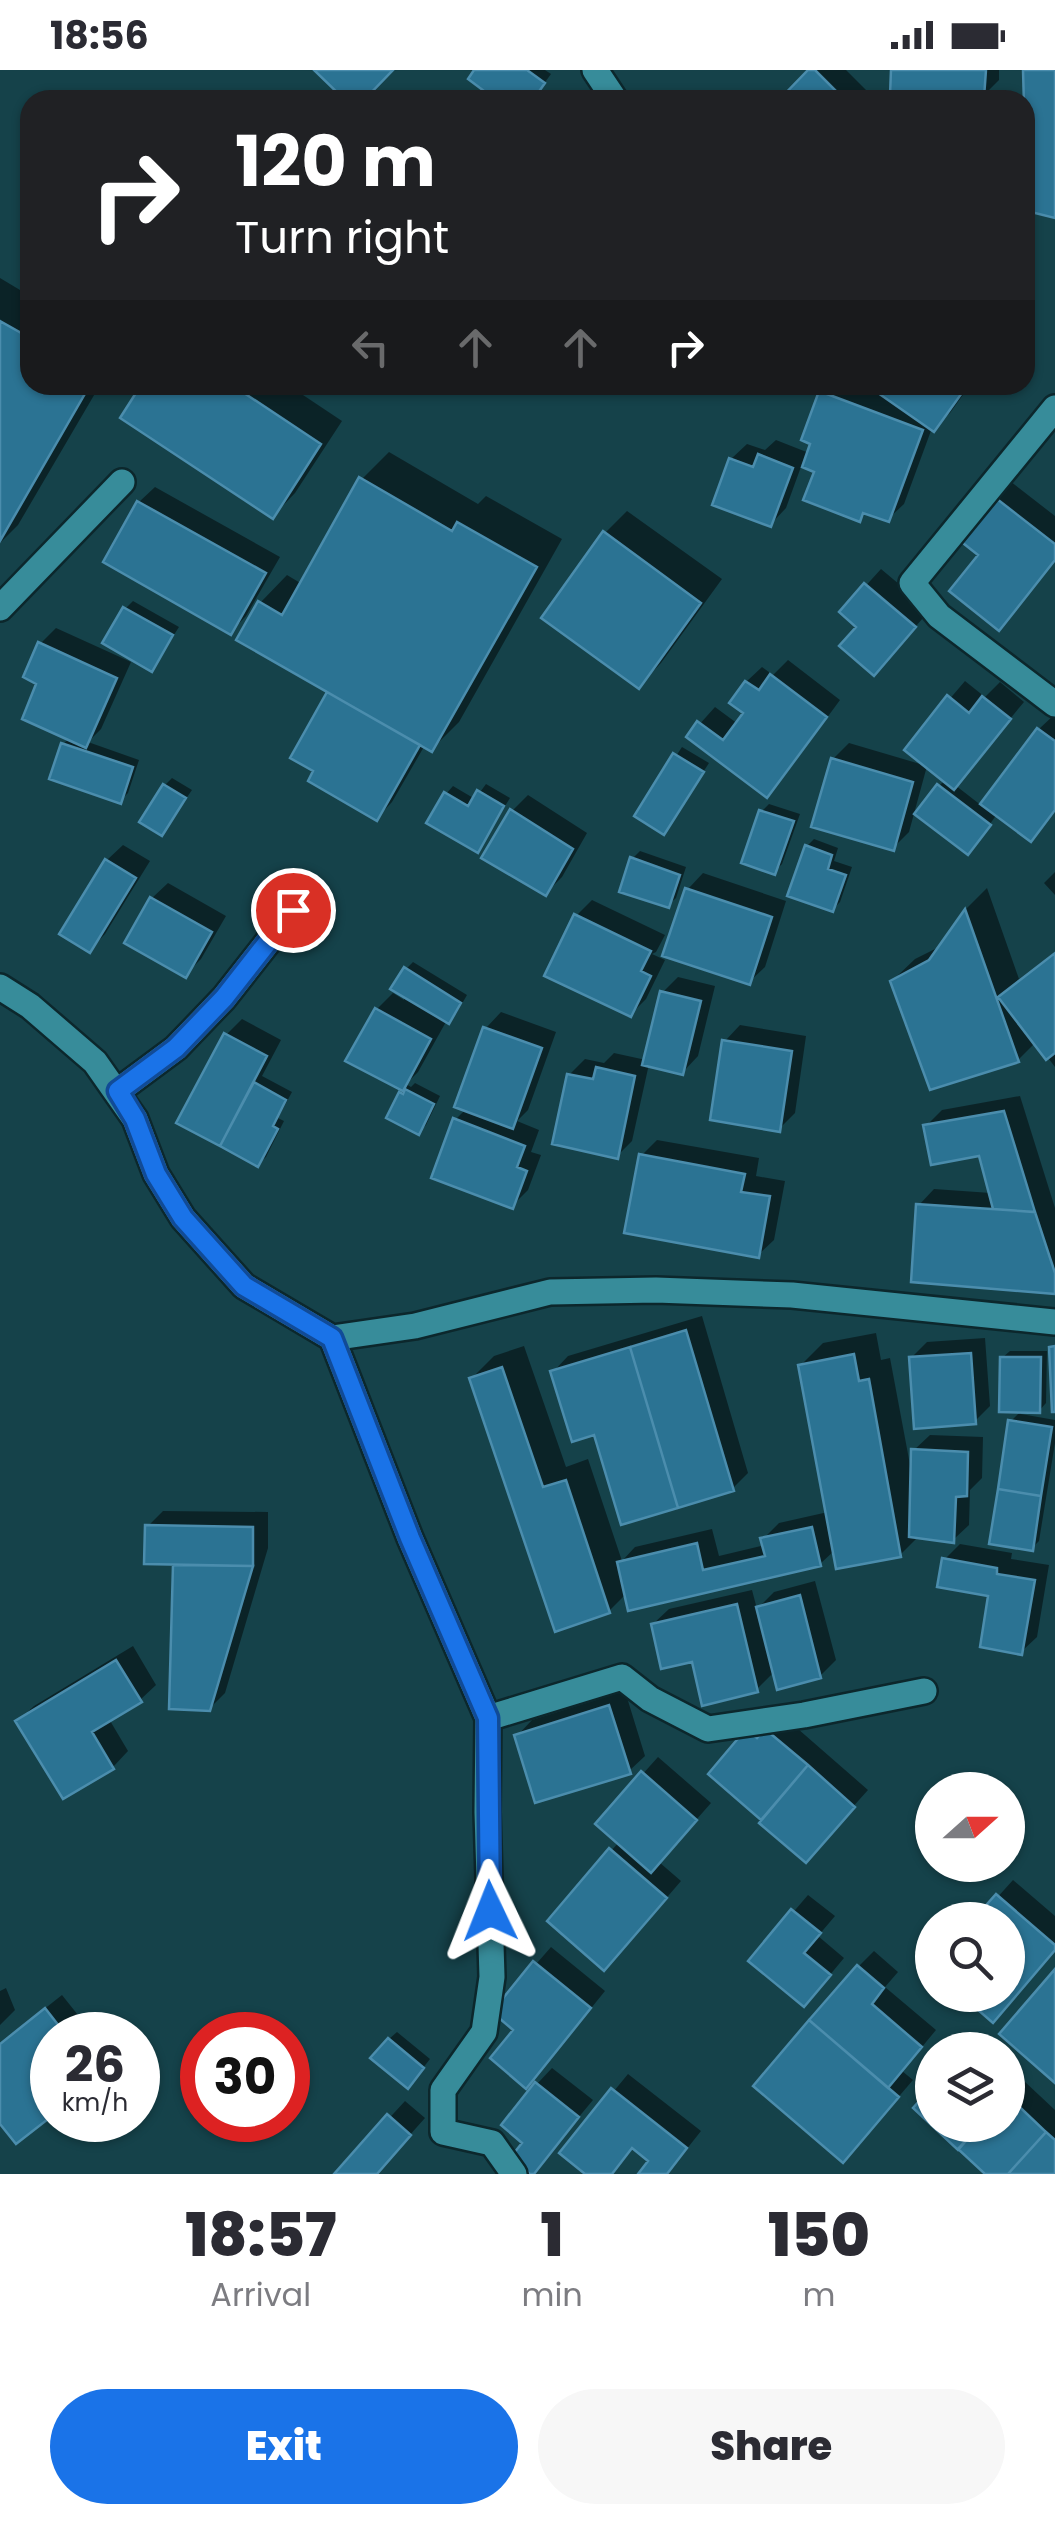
<!DOCTYPE html>
<style>
:root{--surface:#fff;--page:#f7f7f7;--text:#2b2b33;--muted:#7c7c81;--accent:#1a73e8}
body{margin:0;font-family:Poppins,sans-serif;background:var(--page);color:var(--text);height:100vh;display:flex;flex-direction:column;font-size:38px;white-space:nowrap}
*{box-sizing:border-box;margin:0}
p{font-size:32px;color:var(--muted)}
.icon{flex:none;width:55px;height:55px;fill:none;stroke:currentColor;stroke-width:2;stroke-linecap:round;stroke-linejoin:round}
.map{position:relative;height:2104px;overflow:hidden}
.details{display:flex;flex-direction:column;background:var(--surface);flex:1}
.details>*{flex:none}
.hud{position:absolute;left:20px;top:20px;width:1015px;height:305px;border-radius:30px;box-shadow:0 2px 8px #0004;background:#202124;color:#fff;overflow:hidden}
.needle{width:65px;rotate:69deg}
.tools{position:absolute;left:915px;top:1702px;display:grid;gap:20px}
.tools a{display:grid;place-items:center;width:110px;height:110px;border-radius:50%;background:var(--surface);box-shadow:0 2px 8px #0004;font-size:50px}
.speed{position:absolute;left:30px;top:1942px;display:flex;gap:20px;font-size:50px;font-weight:700;text-align:center}
.speed>*{display:grid;place-content:center;width:130px;height:130px;border-radius:50%;background:var(--surface);box-shadow:0 2px 8px #0004;line-height:1}
.speed small{font-size:25px;font-weight:400}
.speed .limit{border:15px solid #d22;background:#fff;color:#111}
.pin{position:absolute;display:grid;place-items:center;width:85px;height:85px;color:#fff;margin:-42px;border:5px solid #fff;border-radius:50%;box-shadow:0 2px 10px #0007}
.me{position:absolute;width:110px;margin:-55px;rotate:358deg;stroke-linejoin:round;filter:drop-shadow(0 0 8px #0008)}
.turn{display:flex;align-items:center;gap:35px;height:210px;padding:0 50px;font-size:45px}
.turn .icon{width:130px;height:130px;stroke-width:2.5}
.turn b{display:block;font-size:70px;line-height:85px}
.lanes{display:flex;align-items:center;height:95px;padding:0 50px;background:#0003;justify-content:center;gap:50px;direction:ltr}
.lanes .off{opacity:.35}
.eta{display:flex;justify-content:space-evenly;align-items:center;height:170px;text-align:center}
.eta b{font-size:60px;font-weight:800;line-height:70px}
.button{display:flex;gap:20px;margin-top:auto;padding:20px 50px}
.button a{flex:1;height:115px;border-radius:60px;background:var(--accent);color:#fff;font-size:40px;font-weight:800;line-height:115px;text-align:center}
.button a+a{background:var(--page);color:var(--text)}
.status{display:flex;justify-content:space-between;align-items:center;height:70px;padding:0 50px;background:var(--surface);direction:ltr}
.status svg{height:28px;fill:currentColor}
.map>svg:first-child{display:block}
.shadow{fill:#0007}
.building{fill:#2b7393;stroke:#4b8dad;stroke-width:2.5}
.lines{fill:none;stroke-linecap:round;stroke-linejoin:round}
.service-casing{stroke:#0c272c;stroke-width:30}
.minor-casing{stroke:#0c272c;stroke-width:30}
.service{stroke:#378c9a;stroke-width:25}
.minor{stroke:#378c9a;stroke-width:25}
.route-casing{stroke:#114b97;stroke-width:25}
.route{stroke:#1a73e8;stroke-width:18}
</style>
<div class="status"><b>18:56</b><svg viewBox="0 0 49 12"><path d="M0 12V9h3v3zM5 12V6h3v6zM10 12V3h3v9zM15 12V0h3v12zM26 1h20v11H26zM47 4h2v5h-2z"/></svg></div>
<div class="map">
<svg width="1055" height="2104" viewBox="0 0 1055 2104">
<rect width="100%" height="100%" fill="#15424a"/>
<path class="shadow" d="M477,0H545L551,4L532,30H500Z
M812,0H846L876,30H782Z
M893,0H999V10L983,26Z
M0,208L30,226V315H100L18,455L0,473Z
M144,315H288L342,351L295,423L273,446Z
M829,315H860L881,323L887,315H970L950,343L932,358L904,434L888,449L866,442L860,449L817,400L802,394L786,438L771,454L731,389L747,374L765,380L776,370L809,383L821,322Z
M389,382L478,434L486,426L562,469L459,652L432,679L425,675L392,732L377,748L316,700L330,621L260,533L287,505L302,514L362,409Z
M1006,408L1055,446V491L999,557L981,484L990,423Z
M155,417L280,487L246,546L231,562L139,432Z
M627,441L722,509L661,593L639,616L605,463Z
M881,499L930,540L889,587L842,542Z
M133,531L179,557L152,599L125,539Z
M56,558L131,592L101,659L88,672L139,690L128,723L120,731L63,674L70,668L40,613V574Z
M788,590L840,630L782,709L767,725L689,666L715,637L738,654L746,643V612L762,597L773,605Z
M965,611L985,627L1000,612L1024,632L955,715L982,736L1039,659L1055,644V742L1031,769L997,744L976,774L939,716L945,710L907,679Z
M849,673L927,696L909,762L893,778L833,689Z
M682,677L709,693L664,762L637,745Z
M172,708L192,720L162,763L165,715Z
M486,714L510,728L478,780L446,724L453,716L475,729Z
M528,725L587,763L562,807L546,823L512,741Z
M769,734L800,744L782,794L774,802L762,741Z
M814,769L838,778L834,791L852,797L840,832L833,839L807,776Z
M123,775L150,791L105,864L90,880L63,863L107,790Z
M640,781L686,797L676,828L668,835L632,789Z
M1055,802V825L1044,813Z
M703,803L786,831L765,897L749,912L688,819Z
M168,813L226,846L201,889L185,905L152,828Z
M987,818L1019,909L1055,882V997L1036,972L1018,990L892,911L915,889L943,875L966,839Z
M592,830L665,865L656,882L652,884L665,890L646,929L631,944L576,846Z
M413,892L467,925L456,944L447,950L418,1002L406,1014L411,1017L415,1013L440,1026L426,1055L419,1062L401,1023L405,1019L349,990L377,939L393,923L404,930L406,899Z
M678,907L715,916L698,986L683,1002L649,994L632,1071L617,1086L569,1005L585,989L604,993L614,983L646,990L662,923Z
M501,942L556,962L528,1040L517,1051L539,1060L531,1082L541,1085L528,1120L512,1136L455,1050L466,1039L486,958Z
M242,949L281,970L262,1006L292,1022L278,1048L284,1051L266,1087L258,1094L179,1052L226,965Z
M740,955L806,966L795,1043L779,1059L725,971Z
M1020,1026L1055,1138V1221L919,1135L934,1119L991,1123L980,1084L926,1056L942,1040Z
M657,1070L759,1088L756,1106L785,1111L774,1170L758,1185L641,1086Z
M702,1246L748,1403L732,1419L596,1362L553,1302L568,1286Z
M876,1263L881,1290L890,1288L911,1400L914,1380L930,1365L983,1367L982,1408L970,1420L969,1455L953,1470L919,1466L900,1485L835,1480L820,1494L627,1523L609,1541L472,1308L494,1286L524,1276L566,1397L588,1389L622,1491L635,1477L712,1459L719,1486L765,1475L763,1469L779,1453L828,1442L801,1295L823,1273Z
M985,1268L990,1336L974,1352L911,1288L927,1272Z
M1010,1281H1047L1046,1333L1039,1341L1002,1288Z
M1021,1341V1344L1055,1350V1373L1039,1471L1032,1478L1011,1351Z
M163,1441L268,1442V1478L225,1623L209,1639L172,1637L176,1492L148,1456Z
M960,1474L1012,1483L1011,1489L1049,1495L1037,1567L1021,1582L991,1524L944,1490Z
M815,1511L836,1590L820,1606L775,1601L756,1620L694,1589L653,1554L669,1539L752,1520L757,1539L774,1522Z
M133,1576L156,1615L140,1630L109,1649L128,1681L113,1697L18,1651L34,1636Z
M625,1621L645,1686L629,1701L517,1666L532,1650Z
M782,1645L868,1720L806,1789L711,1704L748,1661Z
M658,1687L711,1733L659,1792L681,1811L620,1882L550,1850L619,1772L598,1754Z
M1013,1810L1055,1846V1879L1008,1934L965,1925H1008V1850H977Z
M808,1825L835,1846L818,1866L844,1888L819,1918L752,1890Z
M551,1877L605,1921L541,2000L516,1959L495,1941Z
M874,1881L898,1902L885,1917L936,1960L902,2001L913,2010L858,2074V1897Z
M6,1918L15,1940L0,1955V1921Z
M62,1925L94,1965H52V2043L16,2071L0,2050V1974Z
M397,1962L430,1989L415,2008L389,1969Z
M979,1971L990,1980H970Z
M1008,1996L1055,2040V2104H987L934,2055H1008Z
M552,1998L593,2030L532,2103L525,2072L537,2014Z
M628,2004L701,2061L667,2104H641L652,2090L634,2076L611,2104H589L563,2083Z
M405,2031L425,2048L375,2104H338Z"/>
<path class="building" d="M314,0H393L364,30H345Z
M474,0H527L545,13L533,30H496L468,9Z
M808,0H815L845,30H779Z
M891,0H986L984,28L890,25Z
M1023,0H1055V148L1027,141Z
M0,251L30,268V315H90L0,471Z
M141,315H232L321,374L273,449L120,348Z
M884,315H966L967,316L934,362L878,323Z
M819,321L923,360L889,452L863,443L860,452L803,430L814,402L802,397L810,374L801,370Z
M758,384L793,398L771,457L712,435L729,388L753,397Z
M359,407L452,461L457,452L537,497L432,682L236,570L258,531L282,545Z
M988,422L1055,474V490L999,561L949,521L978,485L954,466Z
M137,431L266,503L231,565L103,492Z
M603,461L701,533L639,619L541,548Z
M864,513L916,557L874,606L839,576L856,557L839,542Z
M123,537L173,565L152,602L102,573Z
M38,572L117,608L86,678L22,649L36,614L23,607Z
M770,604L827,647L767,728L686,667L697,651L723,670L743,643L729,633L745,611L759,620Z
M327,622L420,675L377,751L308,711L313,701L290,688Z
M947,625L969,643L982,626L1011,649L954,720L904,680Z
M1037,658L1055,671V740L1031,772L980,734Z
M61,673L133,697L121,734L49,709Z
M673,683L704,702L664,765L634,746Z
M831,688L913,712L894,781L811,757Z
M163,714L186,728L162,766L139,752Z
M937,714L991,755L968,785L914,744Z
M477,720L504,736L478,783L426,753L444,722L468,736Z
M510,739L573,779L546,826L481,788Z
M759,740L794,751L775,805L741,793Z
M805,775L832,785L828,799L846,805L833,842L787,826Z
M630,787L680,805L669,838L619,822Z
M105,789L136,808L90,883L59,864Z
M685,818L772,847L750,915L662,886Z
M150,827L212,862L186,908L124,873Z
M965,839L1019,992L930,1020L890,911L929,890Z
M574,844L651,881L641,901L651,906L631,947L544,906Z
M1055,883V983L1046,990L998,927Z
M404,897L461,933L449,954L390,919Z
M660,921L701,931L683,1005L642,995Z
M375,938L431,969L403,1021L345,991Z
M483,957L542,978L513,1059L454,1037Z
M224,963L267,986L220,1076L176,1053Z
M722,970L792,981L780,1062L710,1050Z
M596,997L635,1006L618,1089L552,1074L567,1004L593,1009Z
M254,1012L286,1030L273,1056L278,1059L258,1097L220,1076Z
M405,1019L434,1034L419,1065L386,1048L399,1022L403,1024Z
M1004,1041L1035,1142L993,1139L979,1086L931,1095L923,1055Z
M453,1048L525,1076L517,1097L527,1101L513,1139L431,1108Z
M639,1084L745,1104L741,1122L770,1126L759,1188L624,1163Z
M916,1134L1035,1142L1055,1203V1224L911,1212Z
M686,1260L734,1421L678,1438L630,1277Z
M1055,1276V1342H1052L1049,1277Z
M630,1277L678,1438L621,1455L594,1365L572,1372L550,1301Z
M971,1283L976,1354L914,1359L909,1287Z
M854,1284L859,1311L869,1309L901,1487L836,1499L798,1295Z
M1000,1287H1041L1040,1343L999,1342Z
M502,1297L543,1417L566,1410L610,1543L555,1562L469,1308Z
M1008,1350L1052,1357L1041,1426L998,1419Z
M911,1379L968,1382L967,1426L956,1427L954,1473L909,1467Z
M998,1419L1041,1426L1033,1481L989,1474Z
M145,1455L253,1457V1496L144,1494Z
M812,1457L821,1496L628,1541L617,1492L697,1473L703,1500L765,1486L760,1468Z
M942,1488L997,1498V1504L1035,1510L1022,1585L980,1577L988,1526L937,1517Z
M173,1495L253,1496L210,1641L169,1639Z
M800,1525L821,1608L777,1620L756,1537Z
M737,1534L758,1622L702,1636L692,1592L661,1599L651,1554Z
M116,1590L142,1632L92,1662L114,1699L63,1729L15,1651Z
M609,1635L631,1704L535,1733L514,1665Z
M746,1659L757,1668L765,1659L808,1695L761,1750L708,1704Z
M808,1695L855,1737L806,1793L759,1753Z
M641,1701L697,1750L651,1803L595,1754Z
M609,1778L667,1828L604,1901L547,1851Z
M996,1824L1055,1875V1880L993,1953L961,1925H1008V1850H973Z
M791,1839L821,1863L804,1883L831,1905L804,1937L748,1891Z
M533,1891L591,1938L526,2019L490,1988L513,1960L492,1942Z
M857,1895L884,1918L872,1934L922,1977L888,2018L809,1950Z
M1055,1899V2013L999,1964Z
M45,1938L66,1965H52V2046L16,2074L0,2054V1974Z
M809,1950L899,2027L843,2093L753,2016Z
M388,1968L424,1998L408,2019L370,1988Z
M535,2012L579,2047L534,2104H530L510,2088L522,2073L501,2055Z
M932,2017V2055H980L958,2080L913,2038Z
M611,2018L687,2078L667,2104H638L648,2091L632,2078L612,2104H585L559,2083Z
M1008,2026L1046,2062L1008,2104H985L958,2079L980,2055H1008Z
M387,2044L411,2065L377,2104H334Z
M1046,2062L1055,2070V2104H1008Z"/>
<g class="lines">
<g class="service-casing">
<path id="service" d="M1055,338L912,513L939,546L1055,634
M0,538L122,412
M118,1021L176,978L224,928L293,840"/>
</g>
<g class="minor-casing">
<path id="minor" d="M595,0L615,30
M0,917L30,936L95,992L135,1049L156,1104L183,1148L244,1216L332,1268L415,1256L550,1222L656,1220L792,1225L1055,1252
M332,1268L410,1468L488,1648L487,1742L492,1907L484,1962L443,2020V2062L492,2073L514,2104
M488,1648L622,1607L650,1629L708,1659L804,1645L924,1621"/>
</g>
<use href="#service" class="service"/>
<use href="#minor" class="minor"/>
</g>
<g class="lines">
<g class="route-casing">
<path id="route" d="M293,840L224,928L176,978L118,1021L135,1049L156,1104L183,1148L244,1216L332,1268L410,1468L488,1648L490,1841"/>
</g>
<use href="#route" class="route"/>
</g>
</svg>
<div class="tools">
<a><svg class="needle" viewBox="-14 -14 28 28"><path d="M0-13l5 13h-10z" fill="#e53935"/><path d="M0 13l5-13h-10z" fill="#7c7c81"/></svg></a>
<a><svg class="icon" aria-label="search" viewBox="0 0 24 24"><circle cx="10" cy="10" r="6"/><path d="M15 15l6 6"/></svg></a>
<a><svg class="icon" aria-label="layers" viewBox="0 0 24 24"><path d="M12 4l9 5-9 5-9-5zM3 14l9 5 9-5"/></svg></a>
</div>
<div class="speed"><div>26<small>km/h</small></div><div class="limit">30</div></div>
<div class="pin" style="left:293px;top:840px;background:#d93025"><svg class="icon" aria-label="arrive" viewBox="0 0 24 24"><path d="M6 21V4h12l-3 4 3 4H6"/></svg></div>
<svg class="me" style="left:490px;top:1841px" viewBox="-20 -20 40 40"><path d="M0-17L14 15 0 8-14 15z" fill="#1a73e8" stroke="#fff" stroke-width="4"/></svg>
<div class="hud">
<div class="turn"><svg class="icon" aria-label="right" viewBox="0 0 24 24"><path d="M7 20v-9h11M14 6l5 5-5 5"/></svg><div><b>120 m</b>Turn right</div></div>
<div class="lanes"><svg class="icon off" aria-label="left" viewBox="0 0 24 24"><path d="M17 20v-9H6M10 6l-5 5 5 5"/></svg><svg class="icon off" aria-label="ahead" viewBox="0 0 24 24"><path d="M12 20V5M6 11l6-6 6 6"/></svg><svg class="icon off" aria-label="ahead" viewBox="0 0 24 24"><path d="M12 20V5M6 11l6-6 6 6"/></svg><svg class="icon" aria-label="right" viewBox="0 0 24 24"><path d="M7 20v-9h11M14 6l5 5-5 5"/></svg></div>
</div>
</div>
<section class="details">
<div class="eta">
<div><b>18:57</b><p>Arrival</p></div>
<div><b>1</b><p>min</p></div>
<div><b>150</b><p>m</p></div>
</div>
<div class="button"><a>Exit</a><a>Share</a></div>
</section>
